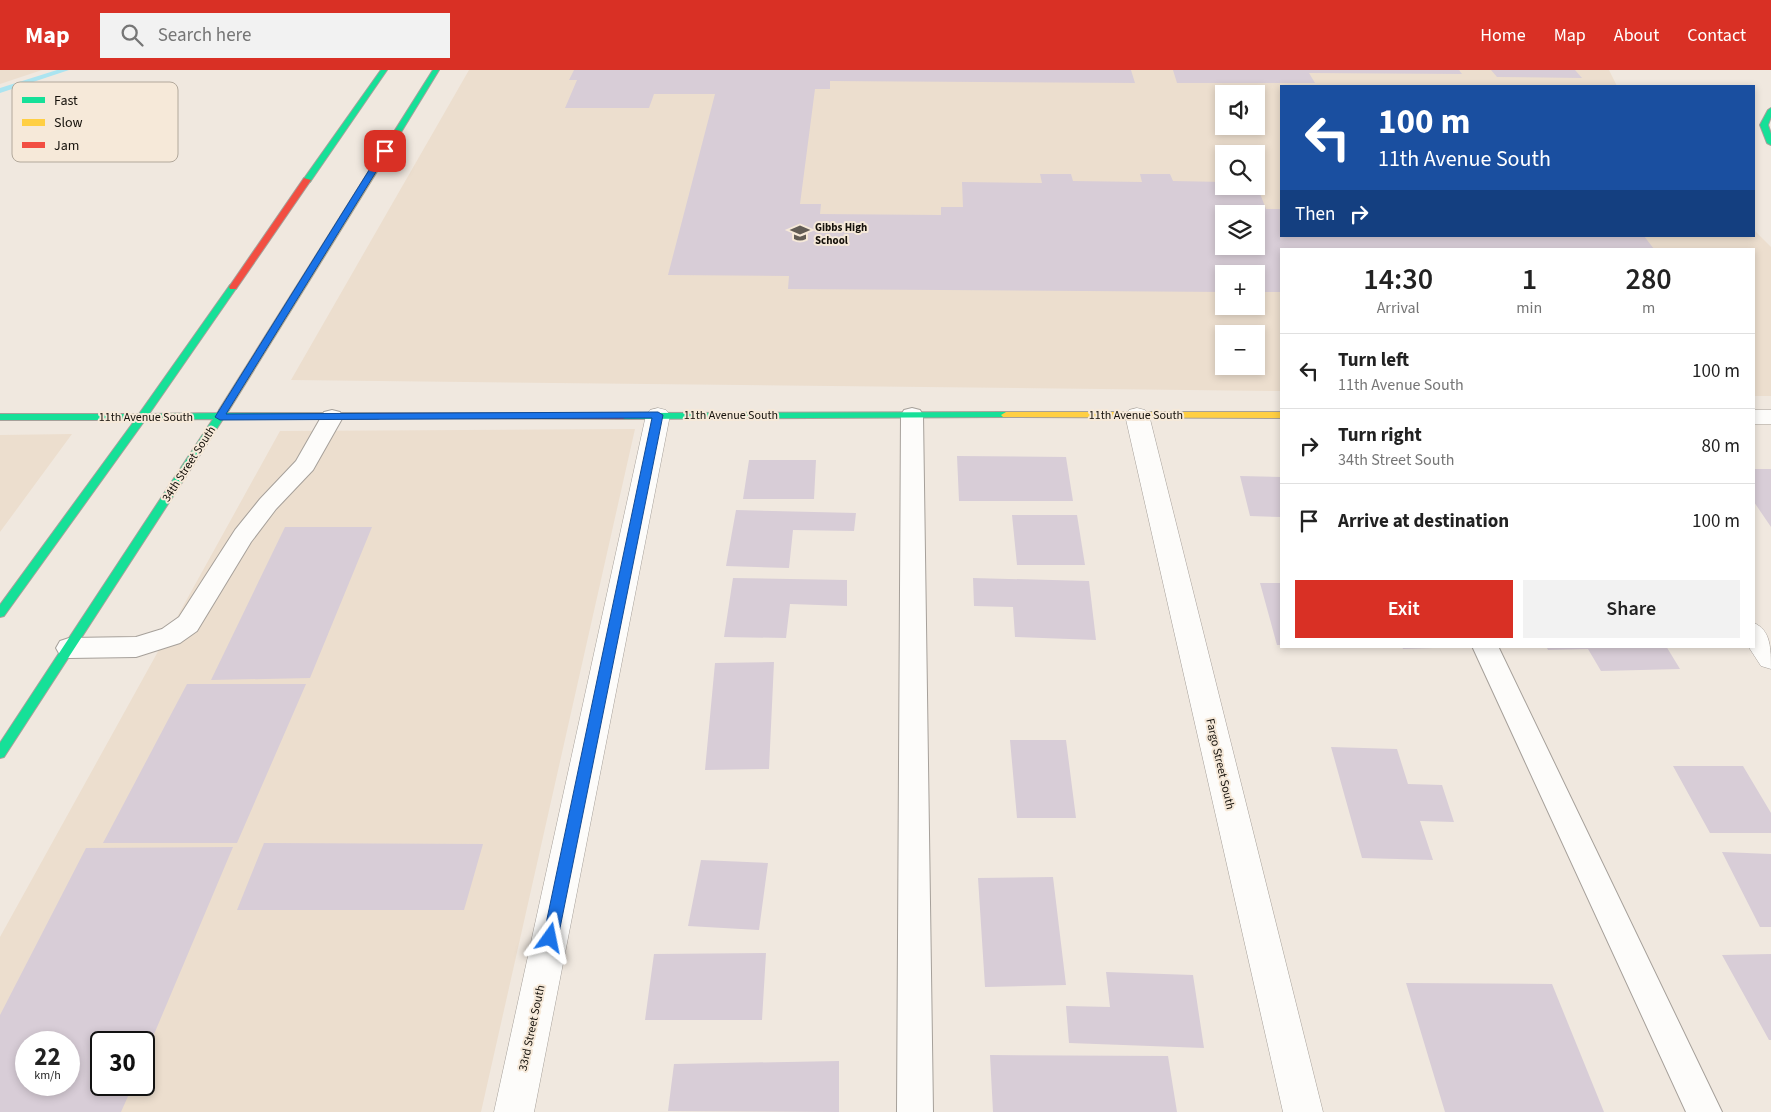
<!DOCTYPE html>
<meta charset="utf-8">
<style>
:root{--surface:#fff;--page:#f2f2f2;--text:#222;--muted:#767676;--line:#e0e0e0;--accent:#d93025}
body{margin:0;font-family:"Source Sans 3",sans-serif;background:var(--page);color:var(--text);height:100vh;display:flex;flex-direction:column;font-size:19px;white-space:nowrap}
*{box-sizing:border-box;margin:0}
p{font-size:16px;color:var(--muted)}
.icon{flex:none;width:28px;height:28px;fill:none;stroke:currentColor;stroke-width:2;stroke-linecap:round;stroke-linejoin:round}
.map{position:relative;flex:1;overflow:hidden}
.details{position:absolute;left:1280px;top:178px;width:475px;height:400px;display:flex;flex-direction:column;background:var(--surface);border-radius:0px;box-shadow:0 2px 8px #0003}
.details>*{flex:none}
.top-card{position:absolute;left:1280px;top:15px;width:475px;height:152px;border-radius:0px;box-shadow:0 2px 8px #0003;background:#1a4fa0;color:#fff;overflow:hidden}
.controls{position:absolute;left:1215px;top:15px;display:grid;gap:10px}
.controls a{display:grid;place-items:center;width:50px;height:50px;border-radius:0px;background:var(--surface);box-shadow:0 2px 8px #0003;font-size:25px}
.speed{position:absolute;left:15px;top:961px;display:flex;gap:10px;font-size:25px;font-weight:700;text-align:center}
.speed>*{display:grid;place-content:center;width:65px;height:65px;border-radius:50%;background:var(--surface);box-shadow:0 2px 8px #0003;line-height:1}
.speed small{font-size:12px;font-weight:400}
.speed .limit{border:2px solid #111;border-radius:8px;background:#fff;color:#111}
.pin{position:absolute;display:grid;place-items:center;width:42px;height:42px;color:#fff;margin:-21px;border-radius:10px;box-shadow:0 2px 8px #0006}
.me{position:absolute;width:55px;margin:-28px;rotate:12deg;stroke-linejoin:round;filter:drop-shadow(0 0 4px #0008)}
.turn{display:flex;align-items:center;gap:18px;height:105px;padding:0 15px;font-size:22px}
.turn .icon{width:65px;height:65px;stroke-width:2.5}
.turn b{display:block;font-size:35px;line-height:42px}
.then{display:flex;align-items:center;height:48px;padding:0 15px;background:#0003;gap:10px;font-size:19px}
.eta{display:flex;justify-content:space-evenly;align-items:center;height:85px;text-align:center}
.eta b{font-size:30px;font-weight:600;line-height:35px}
.cta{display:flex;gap:10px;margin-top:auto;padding:10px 15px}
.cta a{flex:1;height:58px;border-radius:0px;background:var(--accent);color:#fff;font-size:20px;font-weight:600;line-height:58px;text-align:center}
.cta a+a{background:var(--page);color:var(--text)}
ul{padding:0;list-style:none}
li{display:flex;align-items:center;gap:15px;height:75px;padding:0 15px;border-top:1px solid var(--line)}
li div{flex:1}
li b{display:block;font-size:19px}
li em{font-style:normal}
header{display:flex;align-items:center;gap:30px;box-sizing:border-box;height:70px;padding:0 25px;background:var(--accent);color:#fff}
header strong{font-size:24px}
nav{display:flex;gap:28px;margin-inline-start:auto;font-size:18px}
.search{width:350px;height:45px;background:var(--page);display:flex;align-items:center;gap:12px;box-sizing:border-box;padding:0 18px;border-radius:0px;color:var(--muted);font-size:19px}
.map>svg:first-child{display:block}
.built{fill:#ecdece;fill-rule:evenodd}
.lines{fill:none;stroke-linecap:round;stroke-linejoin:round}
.stream{fill:#abe4f0;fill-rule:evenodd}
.building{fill:#d8cdd7;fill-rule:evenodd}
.lane-casing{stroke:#a6a09a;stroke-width:2}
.street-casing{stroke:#a6a09a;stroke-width:1}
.fast-casing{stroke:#a6a09a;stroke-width:2}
.slow-casing{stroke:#a6a09a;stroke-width:2}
.jam-casing{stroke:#a6a09a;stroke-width:2}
.lane{fill:#fdfcfa;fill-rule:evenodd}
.street{fill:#fdfcfa;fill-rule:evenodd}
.fast{fill:#16e098;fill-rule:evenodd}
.slow{fill:#ffcf43;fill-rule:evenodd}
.jam{fill:#f24e42;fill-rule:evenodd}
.route{fill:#1a73e8;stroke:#114b97}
.labels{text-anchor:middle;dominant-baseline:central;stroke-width:4;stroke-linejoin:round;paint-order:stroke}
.far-poi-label{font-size:11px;font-weight:bold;fill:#15110b;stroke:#f6e9d9;text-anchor:start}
.street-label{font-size:12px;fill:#15110b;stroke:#f6e9d9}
.key{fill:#f6e9d9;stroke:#b2a89b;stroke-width:1}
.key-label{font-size:14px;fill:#15110b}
</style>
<header>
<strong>Map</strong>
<div class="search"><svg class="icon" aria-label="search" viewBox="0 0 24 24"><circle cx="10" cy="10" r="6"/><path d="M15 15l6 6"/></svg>Search here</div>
<nav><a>Home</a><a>Map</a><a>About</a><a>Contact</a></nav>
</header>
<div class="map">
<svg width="1771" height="1042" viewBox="0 0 1771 1042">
<rect width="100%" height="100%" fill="#f0e8df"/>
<path class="built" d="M0,0H42L0,14Z
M469,0H1609L1617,16H1281V166H1754V160L1771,177V326H1754V179H1281V321L291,310ZM1224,24H1256V56H1224ZM1224,84H1256V116H1224ZM1224,144H1256V176H1224ZM1224,204H1256V236H1224ZM1224,264H1256V296H1224Z
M635,359L481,1042H0V867L280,361ZM26,972H69V1015H26ZM101,972H144V1015H101Z
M72,364L0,462V365Z"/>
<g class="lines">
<path class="stream" d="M57,0H69L0,23V18Z"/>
</g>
<path class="building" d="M574,0H1131L1135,13L830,11V19H815L800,134H821L820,144L941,145V137H963L962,112L1042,113L1040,104H1071L1073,111L1142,112L1140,104H1170L1173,111L1224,112V116H1257L1266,139H1281V166H1644L1654,179H1281V222H1256V204H1224V222L788,219L789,206L668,205L715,24H654L649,38H565L577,10H569ZM1224,144H1256V176H1224Z
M1173,0H1459L1462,4L1309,3L1315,13H1177Z
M1491,0H1575L1582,8L1497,7Z
M957,386L1066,387L1073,431H959Z
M749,390H816L814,429H743Z
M1754,399H1771V457L1754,432Z
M1240,406L1281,407V447L1250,446Z
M736,440L856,443L854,461L793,460L789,498L726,496Z
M1012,445H1077L1085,495H1017Z
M285,457H372L310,608L211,610Z
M733,508L847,510V536L790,534L786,568L724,567Z
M973,508L1089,511L1096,570L1015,567L1013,537L974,536Z
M1260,513H1281V575H1277Z
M1402,576H1433V578L1403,579Z
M1546,576H1666L1680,599L1601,601L1588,579L1548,580Z
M774,592L769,699L705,700L715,593Z
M187,614H306L237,773H103Z
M1010,670H1066L1076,748H1017Z
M1331,677L1397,679L1408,714L1442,715L1454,752L1420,751L1433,790L1362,788Z
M1673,696H1743L1771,743V763H1710Z
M264,773L483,774L464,840H237Z
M233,777L144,988V972H101V1015H133L121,1042H0V945L86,778ZM26,972H69V1015H26Z
M1722,782L1771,784V857H1760Z
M701,790L768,793L759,860L688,856Z
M1053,807L1066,915L985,917L978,808Z
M766,883L762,950H645L654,884Z
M1771,884V970H1769L1722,885Z
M1106,902L1193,905L1204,978L1069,973L1066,936L1110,937Z
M1406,913L1552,914L1604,1042H1445Z
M990,985L1168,986L1177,1042H993Z
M839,991V1042L668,1041L674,994Z"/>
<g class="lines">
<g class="lane-casing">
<path id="lane" d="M912,338L920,340L923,345L933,1042H897L901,345L904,340Z
M332,340L340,342L343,347L313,400L276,439L251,472L197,561L180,573L136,587L69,588L60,585L56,578L60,571L69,568L136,567L162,559L179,547L235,460L260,429L296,391L324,342Z
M1472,576H1498L1722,1042H1686Z"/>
</g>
<g class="street-casing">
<path id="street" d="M658,338L666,340L670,345L534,1042H494L646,345L650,340Z
M1137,338L1145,340L1149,345L1323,1042H1283L1125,345L1129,340Z
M1754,340H1771V354H1754Z
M1754,553C1771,560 1771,579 1771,599L1761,596L1748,576H1754Z"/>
</g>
<g class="fast-casing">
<path id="fast" d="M381,0H387L310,112H304L303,110Z
M433,0H439L381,95L374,97L373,95Z
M1771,38V47L1768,55L1771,64V75L1767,73L1760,55L1768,40Z
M233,214L237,217L149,344L217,343L221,338L224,337L229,340L227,343H378L383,346L378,349H223L4,687L0,688V673L213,349L145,350L4,546L0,547V535L135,350H0V344H139L230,215Z
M1006,342L1011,345L1009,347L623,349L618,346L623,343Z"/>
</g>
<g class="slow-casing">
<path id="slow" d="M374,93L381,95L229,340L224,343L221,342L219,340Z
M1006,342H1281V348L1003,347L1001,345Z"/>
</g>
<g class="jam-casing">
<path id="jam" d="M304,108L311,110L236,219H230L229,217Z
M378,343H623L628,346L623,349L375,348L373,346Z"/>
</g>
<use href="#lane" class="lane"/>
<use href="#street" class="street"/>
<use href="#fast" class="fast"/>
<use href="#slow" class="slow"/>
<use href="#jam" class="jam"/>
</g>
<path class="route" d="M385,79L389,81L226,344L658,342L663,345L558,868L555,873L550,874L545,873L543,868L652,348L220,350L215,347L381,81Z"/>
<defs>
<g id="school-bare" transform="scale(1.5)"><path d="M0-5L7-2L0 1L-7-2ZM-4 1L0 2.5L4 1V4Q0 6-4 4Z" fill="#625c55" stroke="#f6e9d9" stroke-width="2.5" paint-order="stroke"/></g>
</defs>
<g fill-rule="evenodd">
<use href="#school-bare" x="800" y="163"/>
</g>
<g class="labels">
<g class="far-poi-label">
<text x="815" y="157">Gibbs High<tspan x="815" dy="13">School</tspan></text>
</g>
<g class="street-label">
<text x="731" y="345">11th Avenue South</text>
<text x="1136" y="345">11th Avenue South</text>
<text x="146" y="347">11th Avenue South</text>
<text transform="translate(189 394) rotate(-57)">34th Street South</text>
<text transform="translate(1220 694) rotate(77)">Fargo Street South</text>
<text transform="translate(532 958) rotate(-78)">33rd Street South</text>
</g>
</g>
<rect x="12" y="12" width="166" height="80" rx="8" class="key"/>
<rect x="22" y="27" width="23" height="6" fill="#16e098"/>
<rect x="22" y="49" width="23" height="7" fill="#ffcf43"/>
<rect x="22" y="72" width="23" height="6" fill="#f24e42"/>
<g class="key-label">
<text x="54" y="35">Fast</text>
<text x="54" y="57">Slow</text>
<text x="54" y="80">Jam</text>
</g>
</svg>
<div class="controls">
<a><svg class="icon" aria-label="sound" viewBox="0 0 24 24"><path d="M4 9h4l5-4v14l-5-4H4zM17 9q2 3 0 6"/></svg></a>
<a><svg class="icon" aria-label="search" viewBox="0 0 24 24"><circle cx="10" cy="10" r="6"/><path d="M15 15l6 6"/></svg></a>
<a><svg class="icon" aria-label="layers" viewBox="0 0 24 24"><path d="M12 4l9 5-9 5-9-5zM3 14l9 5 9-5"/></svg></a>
<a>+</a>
<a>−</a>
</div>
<div class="speed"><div>22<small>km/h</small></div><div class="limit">30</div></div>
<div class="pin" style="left:385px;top:81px;background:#d93025"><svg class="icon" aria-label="arrive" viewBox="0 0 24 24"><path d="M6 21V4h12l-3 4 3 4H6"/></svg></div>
<svg class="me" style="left:550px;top:868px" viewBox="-20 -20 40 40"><path d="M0-17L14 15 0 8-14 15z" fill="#1a73e8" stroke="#fff" stroke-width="4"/></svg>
<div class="top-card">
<div class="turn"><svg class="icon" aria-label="left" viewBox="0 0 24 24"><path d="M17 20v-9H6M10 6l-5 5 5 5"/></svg><div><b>100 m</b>11th Avenue South</div></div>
<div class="then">Then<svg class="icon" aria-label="right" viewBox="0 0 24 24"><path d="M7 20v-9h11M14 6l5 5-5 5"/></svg></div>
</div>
<section class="details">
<div class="eta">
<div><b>14:30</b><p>Arrival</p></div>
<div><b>1</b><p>min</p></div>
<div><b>280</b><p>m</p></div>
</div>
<ul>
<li><svg class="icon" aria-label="left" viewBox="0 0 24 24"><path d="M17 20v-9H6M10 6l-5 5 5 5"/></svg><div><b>Turn left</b><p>11th Avenue South</p></div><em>100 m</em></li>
<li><svg class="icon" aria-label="right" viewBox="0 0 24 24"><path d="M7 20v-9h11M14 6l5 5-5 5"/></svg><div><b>Turn right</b><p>34th Street South</p></div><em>80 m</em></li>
<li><svg class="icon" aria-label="arrive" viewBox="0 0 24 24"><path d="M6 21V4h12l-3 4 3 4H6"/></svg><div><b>Arrive at destination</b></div><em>100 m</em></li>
</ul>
<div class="cta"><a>Exit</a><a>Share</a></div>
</section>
</div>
